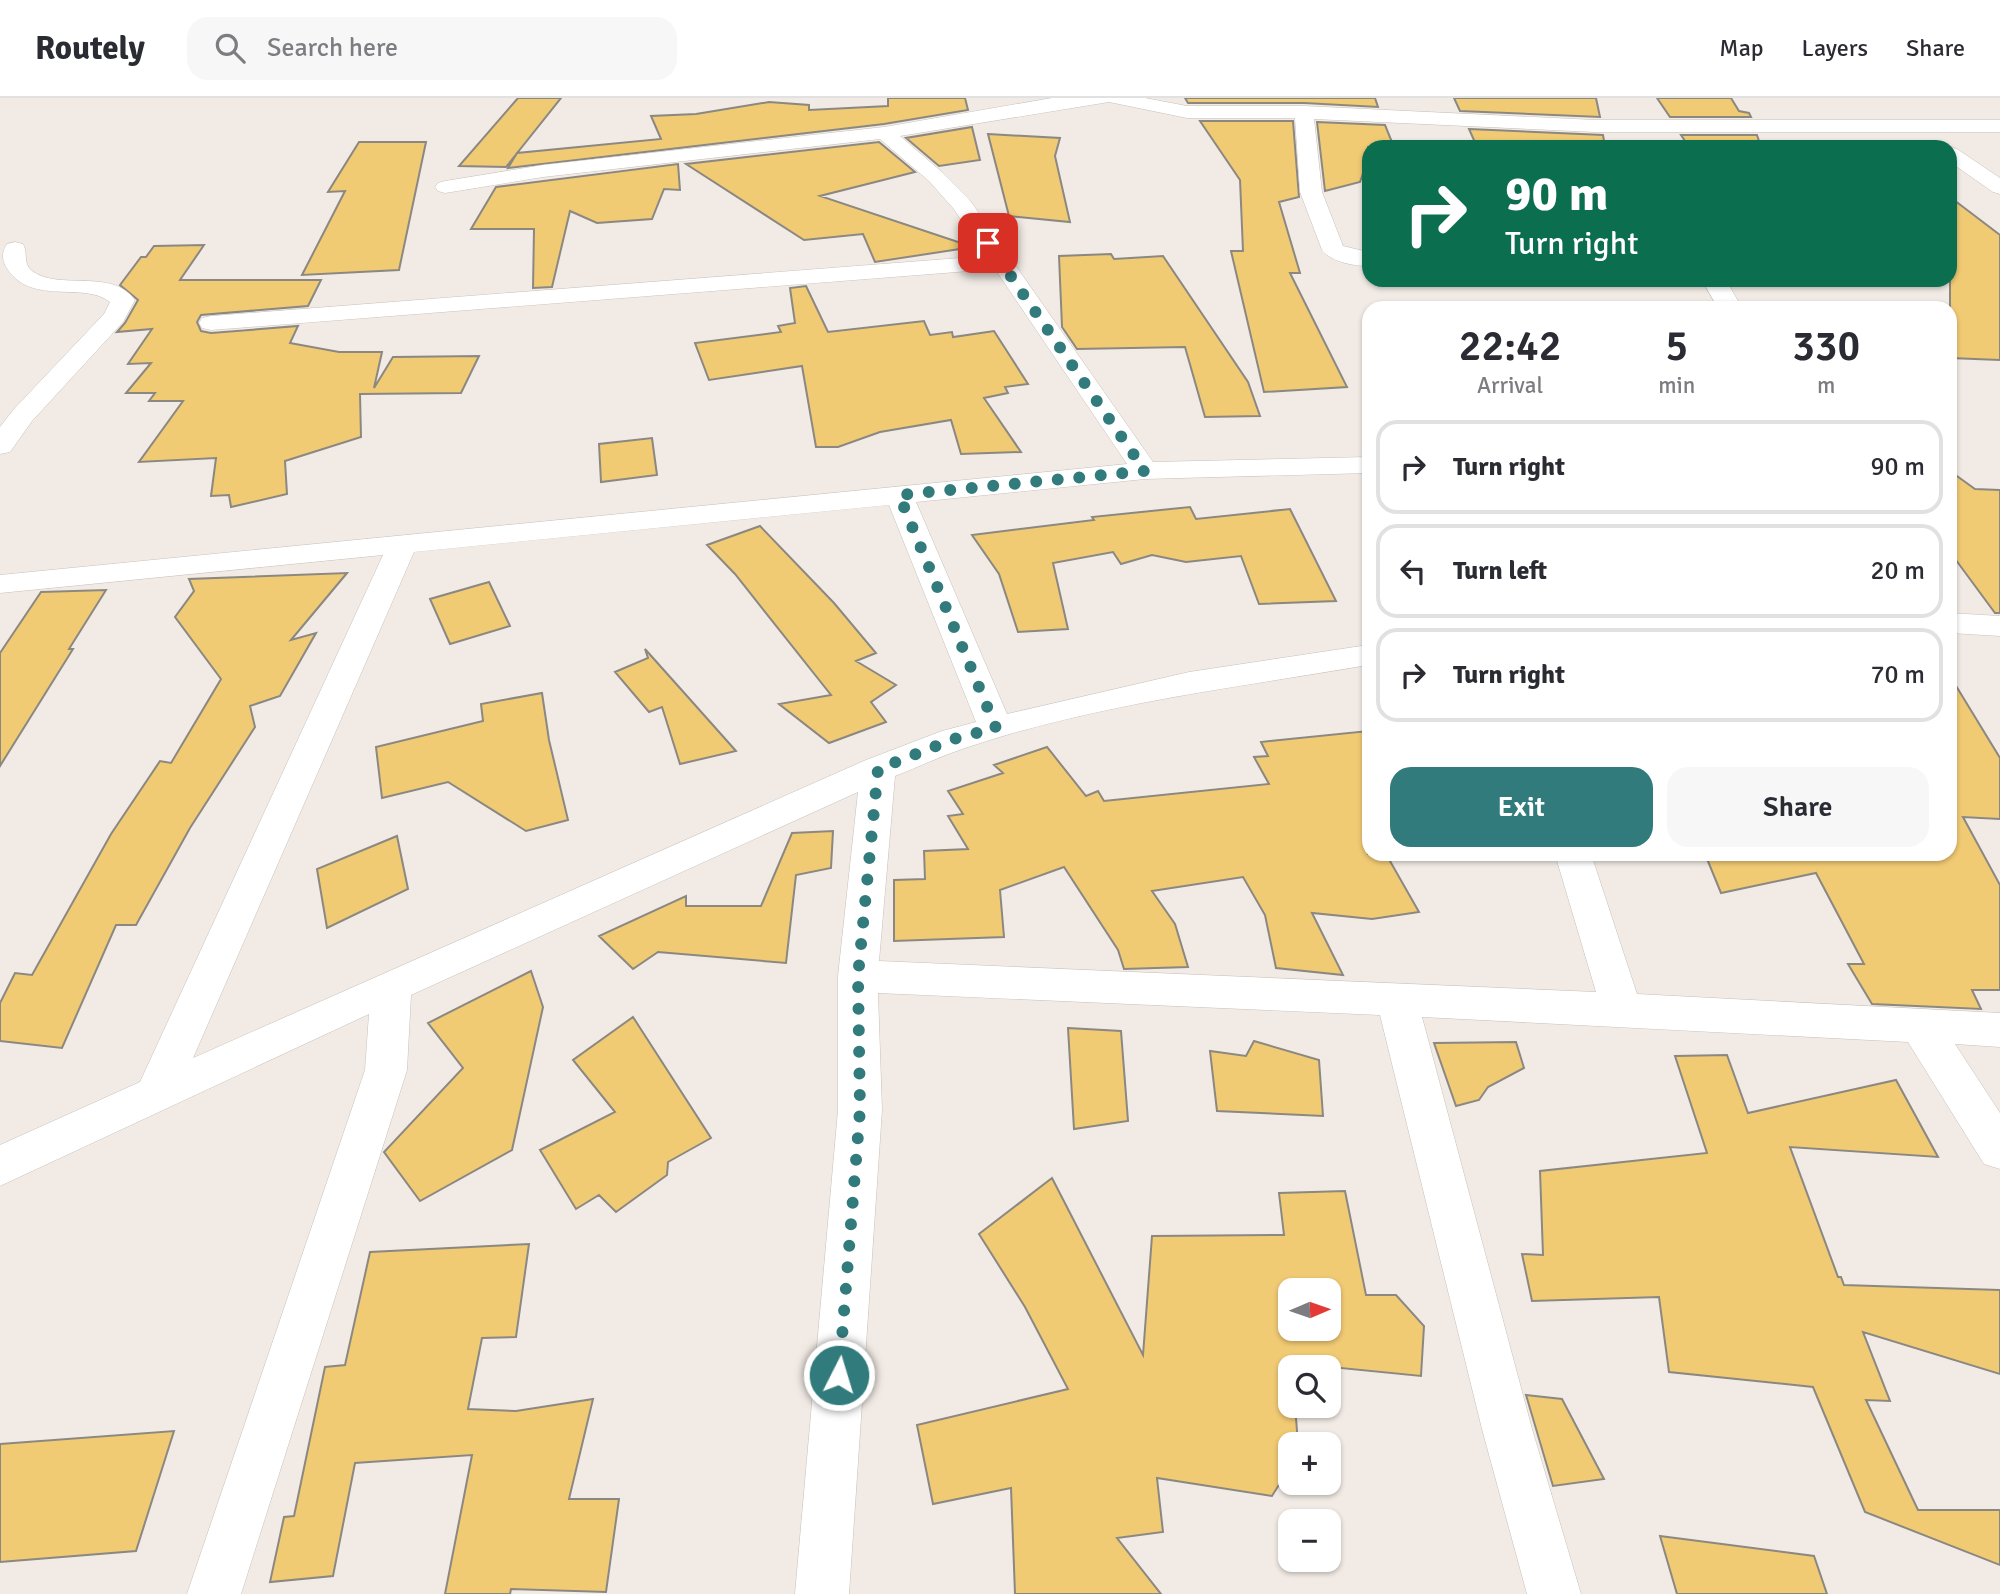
<!DOCTYPE html>
<meta charset="utf-8">
<style>
:root{--surface:#fff;--page:#f7f7f7;--text:#2b2b33;--muted:#7c7c81;--line:#e1e1e2;--accent:#327b7d}
body{margin:0;font-family:Signika,sans-serif;background:var(--page);color:var(--text);height:100vh;display:flex;flex-direction:column;font-size:26px;white-space:nowrap}
*{box-sizing:border-box;margin:0}
p{font-size:23px;color:var(--muted)}
.icon{flex:none;width:38px;height:38px;fill:none;stroke:currentColor;stroke-width:2;stroke-linecap:round;stroke-linejoin:round}
.map{position:relative;flex:1;overflow:hidden}
.panel{position:absolute;left:1362px;top:203px;width:595px;height:560px;display:flex;flex-direction:column;background:var(--surface);border-radius:21px;box-shadow:0 2px 5px #0004}
.panel>*{flex:none}
.hud{position:absolute;left:1362px;top:42px;width:595px;height:147px;border-radius:21px;box-shadow:0 2px 5px #0004;background:#0b6e4f;color:#fff;overflow:hidden}
.needle{width:46px;rotate:88deg}
.buttons{position:absolute;left:1278px;top:1180px;display:grid;gap:14px}
.buttons a{display:grid;place-items:center;width:63px;height:63px;border-radius:14px;background:var(--surface);box-shadow:0 2px 5px #0004;font-size:35px}
.pin{position:absolute;display:grid;place-items:center;width:60px;height:60px;color:#fff;margin:-30px;border-radius:14px;box-shadow:0 4px 10px #0006}
.me{position:absolute;width:77px;margin:-38px;rotate:5deg;stroke-linejoin:round;filter:drop-shadow(0 0 5px #0008)}
.turn{display:flex;align-items:center;gap:24px;height:147px;padding:0 28px;font-size:32px}
.turn .icon{width:91px;height:91px;stroke-width:2.5}
.turn b{display:block;font-size:49px;line-height:60px}
.eta{display:flex;justify-content:space-evenly;align-items:center;height:119px;text-align:center}
.eta b{font-size:42px;font-weight:600;line-height:49px}
.cta{display:flex;gap:14px;margin-top:auto;padding:14px 28px}
.cta a{flex:1;height:80px;border-radius:21px;background:var(--accent);color:#fff;font-size:28px;font-weight:600;line-height:80px;text-align:center}
.cta a+a{background:var(--page);color:var(--text)}
ul{padding:0;list-style:none}
li{display:flex;align-items:center;gap:21px;height:94px;margin:0 14px 10px;padding:0 14px;border:4px solid var(--line);border-radius:21px}
li div{flex:1}
li b{display:block;font-size:26px}
li em{font-style:normal}
header{display:flex;align-items:center;gap:42px;box-sizing:border-box;height:98px;padding:0 35px;background:var(--surface);border-bottom:2px solid var(--line)}
header strong{font-size:33px}
nav{display:flex;gap:38px;margin-inline-start:auto;font-size:24px}
.search{width:490px;height:63px;background:var(--page);display:flex;align-items:center;gap:18px;box-sizing:border-box;padding:0 24px;border-radius:21px;color:var(--muted);font-size:26px}
.map>svg:first-child{display:block}
.building{fill:#f1ca74;stroke:#8b8882;stroke-width:2;fill-rule:evenodd}
.lines{fill:none;stroke-linecap:round;stroke-linejoin:round}
.minor-casing{stroke:#c7c0bb;stroke-width:1}
.minor{fill:#fff;fill-rule:evenodd}
.route{stroke:#327b7d;stroke-width:12;stroke-dasharray:0 21.6}
</style>
<header>
<strong>Routely</strong>
<div class="search"><svg class="icon" aria-label="search" viewBox="0 0 24 24"><circle cx="10" cy="10" r="6"/><path d="M15 15l6 6"/></svg>Search here</div>
<nav><a>Map</a><a>Layers</a><a>Share</a></nav>
</header>
<div class="map">
<svg width="2000" height="1496" viewBox="0 0 2000 1496">
<rect width="100%" height="100%" fill="#f2ebe5"/>
<path class="building" d="M518,0H561L506,69L459,68Z
M888,0H965L968,12L884,26L508,70L517,55L661,41L651,18L696,16L769,4L809,7V12L888,8Z
M1185,0H1375L1378,9L1304,5H1188Z
M1454,0H1596L1600,19L1460,13Z
M1657,0H1731L1739,13L1749,15L1751,19H1670Z
M1200,23H1293L1299,99L1279,104L1300,175H1290L1347,289L1264,294L1231,153H1243L1240,82Z
M1317,24L1385,27L1394,49H1368V61L1360,84L1325,93Z
M972,29L980,62L939,68L906,40Z
M1469,31L1603,37L1605,49H1477Z
M988,36L1060,40L1055,58L1070,124L1009,118Z
M1681,37H1757L1761,49H1689Z
M359,44H426L399,172L302,177L345,93L328,94Z
M879,44L915,74L820,98L973,149L875,164L863,136L804,142L686,66Z
M678,66L680,92L664,91L652,121L597,125L570,113L552,189L533,190L534,131H471L496,89Z
M1950,99L2000,137V262L1950,260Z
M204,147L180,182H321L308,208L201,217L197,224L201,233L211,235L298,228L290,245L339,254H382L374,290L393,259L479,258L461,295L360,296L361,339L285,363L287,396L231,409L229,397L211,398L216,360L139,364L183,303H149L155,295H126L151,265L128,266L152,231L117,234L125,225L138,202L120,187L141,159H146L154,148Z
M1111,156L1114,161L1163,158L1248,284L1260,318L1205,319L1185,249L1077,251L1062,229L1059,158Z
M806,188L828,234L924,223L930,237L952,234L953,239L994,233L1028,286L1005,289L1008,295L984,300L1021,354L961,356L951,322L880,334L838,349H816L802,268L709,282L695,245L781,234L778,228L795,225L790,190Z
M652,340L657,377L601,384L599,346Z
M1950,373L1975,391L2000,392V515H1995L1950,454Z
M1190,409L1196,421L1290,411L1336,503L1259,506L1241,458L1186,464L1152,457L1121,466L1113,454L1053,465L1068,531L1018,534L999,476L972,437L1094,422L1092,419Z
M760,428L834,505L876,555L856,563L896,587L871,604L886,624L829,645L779,606L831,597L735,476L707,447Z
M347,475L291,542L316,535L280,598L250,608L255,629L190,730L136,827H116L62,950L0,943V905L15,875L32,877L111,736L160,663L171,665L221,581L175,519L194,493L189,481Z
M489,484L510,528L450,546L430,501Z
M106,492L69,551H73L0,668V555L41,494Z
M645,551L687,598L736,653L680,666L662,609L649,614L615,574L648,560Z
M1950,578L2000,660V721L1963,719L2000,787V892H1972L1981,911L1872,906L1848,866H1864L1816,775L1721,795L1705,756H1950Z
M542,595L549,642L568,722L526,733L448,684L382,700L376,649L483,623L481,606Z
M1368,633V756H1386L1419,814L1372,821L1312,815L1343,877L1276,870L1265,817L1243,779L1152,793L1175,826L1188,869L1124,871L1118,852L1064,769L1000,792L1004,839L894,843V782L925,781L924,753L968,751L948,718L963,716L948,693L1003,675L994,667L1047,649L1086,698L1098,693L1104,703L1269,686L1254,659L1268,658L1261,644Z
M833,733L831,770L796,777L786,865L658,854L633,871L599,838L686,798V808H761L792,735Z
M397,738L408,791L327,830L317,771Z
M531,873L543,909L512,1052L420,1103L384,1054L463,970L428,925Z
M633,919L711,1040L668,1064L667,1077L616,1114L599,1097L576,1111L540,1052L615,1014L573,962Z
M1068,930L1121,933L1128,1023L1074,1031Z
M1254,943L1319,962L1323,1018L1217,1013L1210,953L1246,958Z
M1516,944L1524,970L1488,989L1479,1002L1456,1008L1434,945Z
M1727,957L1748,1015L1896,982L1938,1059L1790,1049L1838,1179H1841L1844,1187L2000,1192V1276L1863,1234L1890,1303L1866,1302L1918,1412H2000V1467L1865,1414L1813,1289L1669,1274L1659,1199L1532,1203L1522,1156L1543,1157L1540,1073L1707,1055L1675,958Z
M1052,1080L1143,1257L1152,1138L1284,1137L1279,1095L1345,1093L1366,1197H1396L1424,1228L1421,1278L1291,1265L1290,1307H1295L1298,1346H1290V1369L1272,1398L1157,1380L1163,1434L1117,1440L1161,1496H1015L1011,1390L933,1406L917,1327L1068,1291L1025,1209L979,1136ZM1290,1192H1328V1230H1290Z
M529,1146L516,1239L482,1240L468,1311L516,1313L593,1301L569,1401H619L606,1494L511,1491L510,1496H445L472,1357L355,1365L333,1478L270,1484L284,1419L294,1418L325,1269L345,1267L370,1154Z
M1526,1297L1562,1301L1604,1381L1553,1388Z
M174,1333L136,1453L0,1464V1346Z
M1660,1438L1814,1458L1827,1496H1677Z"/>
<g class="lines">
<g class="minor-casing">
<path id="minor" d="M1052,0H1145L1187,8H1304L1595,22H2000V34H1595L1314,21L1322,94L1343,148L1368,154V168C1354,168 1331,164 1322,152L1300,94L1295,20H1187L1109,4L900,38L943,75L969,101L1153,364L1368,359V375L1145,381L916,404L1007,616L1189,574L1368,547V567C1234,590 1095,606 965,650C941,658 918,669 895,678L879,863L1596,894L1555,756H1591L1637,896L2000,915V949L1955,946L2000,1015V1071L1984,1066L1908,944L1422,919L1532,1331L1581,1496H1527L1482,1331L1380,917L878,895L882,1012L849,1496H795L838,1012V878L858,694L411,897L407,972L241,1496H187L365,972L369,916L0,1088V1047L140,984L383,457L0,495V477L1127,366L995,171L211,232L202,230L199,225L202,220L211,218L986,158L953,110L929,83L880,41L543,79L445,95L438,93L435,89L438,85L445,83L543,67L884,29ZM889,407L976,624L942,633L866,662L193,960L414,454Z
M1950,49L1957,51L2000,80V96L1993,94L1950,64Z
M15,144L23,146C28,154 23,165 31,172C57,194 112,169 135,202L123,224L32,323L10,354L0,356V329L14,311L104,216L110,204C84,183 33,208 8,172C2,164 1,154 7,146Z
M1702,182H1726L1742,210H1718Z
M1950,515L2000,518V538L1950,535Z"/>
</g>
<use href="#minor" class="minor"/>
</g>
<g class="lines">
<path class="route" d="M839,1277L860,1012L858,878L878,671L954,641L996,630L899,397L1145,373L988,145"/>
</g>
</svg>
<div class="buttons">
<a><svg class="needle" viewBox="-14 -14 28 28"><path d="M0-13l5 13h-10z" fill="#e53935"/><path d="M0 13l5-13h-10z" fill="#7c7c81"/></svg></a>
<a><svg class="icon" aria-label="search" viewBox="0 0 24 24"><circle cx="10" cy="10" r="6"/><path d="M15 15l6 6"/></svg></a>
<a>+</a>
<a>−</a>
</div>
<div class="pin" style="left:988px;top:145px;background:#d93025"><svg class="icon" aria-label="arrive" viewBox="0 0 24 24"><path d="M6 21V4h12l-3 4 3 4H6"/></svg></div>
<svg class="me" style="left:839px;top:1277px" viewBox="-20 -20 40 40"><circle r="17" fill="#327b7d" stroke="#fff" stroke-width="3"/><path d="M0-11L8 9 0 5-8 9z" fill="#fff"/></svg>
<div class="hud">
<div class="turn"><svg class="icon" aria-label="right" viewBox="0 0 24 24"><path d="M7 20v-9h11M14 6l5 5-5 5"/></svg><div><b>90 m</b>Turn right</div></div>
</div>
<section class="panel">
<div class="eta">
<div><b>22:42</b><p>Arrival</p></div>
<div><b>5</b><p>min</p></div>
<div><b>330</b><p>m</p></div>
</div>
<ul>
<li><svg class="icon" aria-label="right" viewBox="0 0 24 24"><path d="M7 20v-9h11M14 6l5 5-5 5"/></svg><div><b>Turn right</b></div><em>90 m</em></li>
<li><svg class="icon" aria-label="left" viewBox="0 0 24 24"><path d="M17 20v-9H6M10 6l-5 5 5 5"/></svg><div><b>Turn left</b></div><em>20 m</em></li>
<li><svg class="icon" aria-label="right" viewBox="0 0 24 24"><path d="M7 20v-9h11M14 6l5 5-5 5"/></svg><div><b>Turn right</b></div><em>70 m</em></li>
</ul>
<div class="cta"><a>Exit</a><a>Share</a></div>
</section>
</div>
